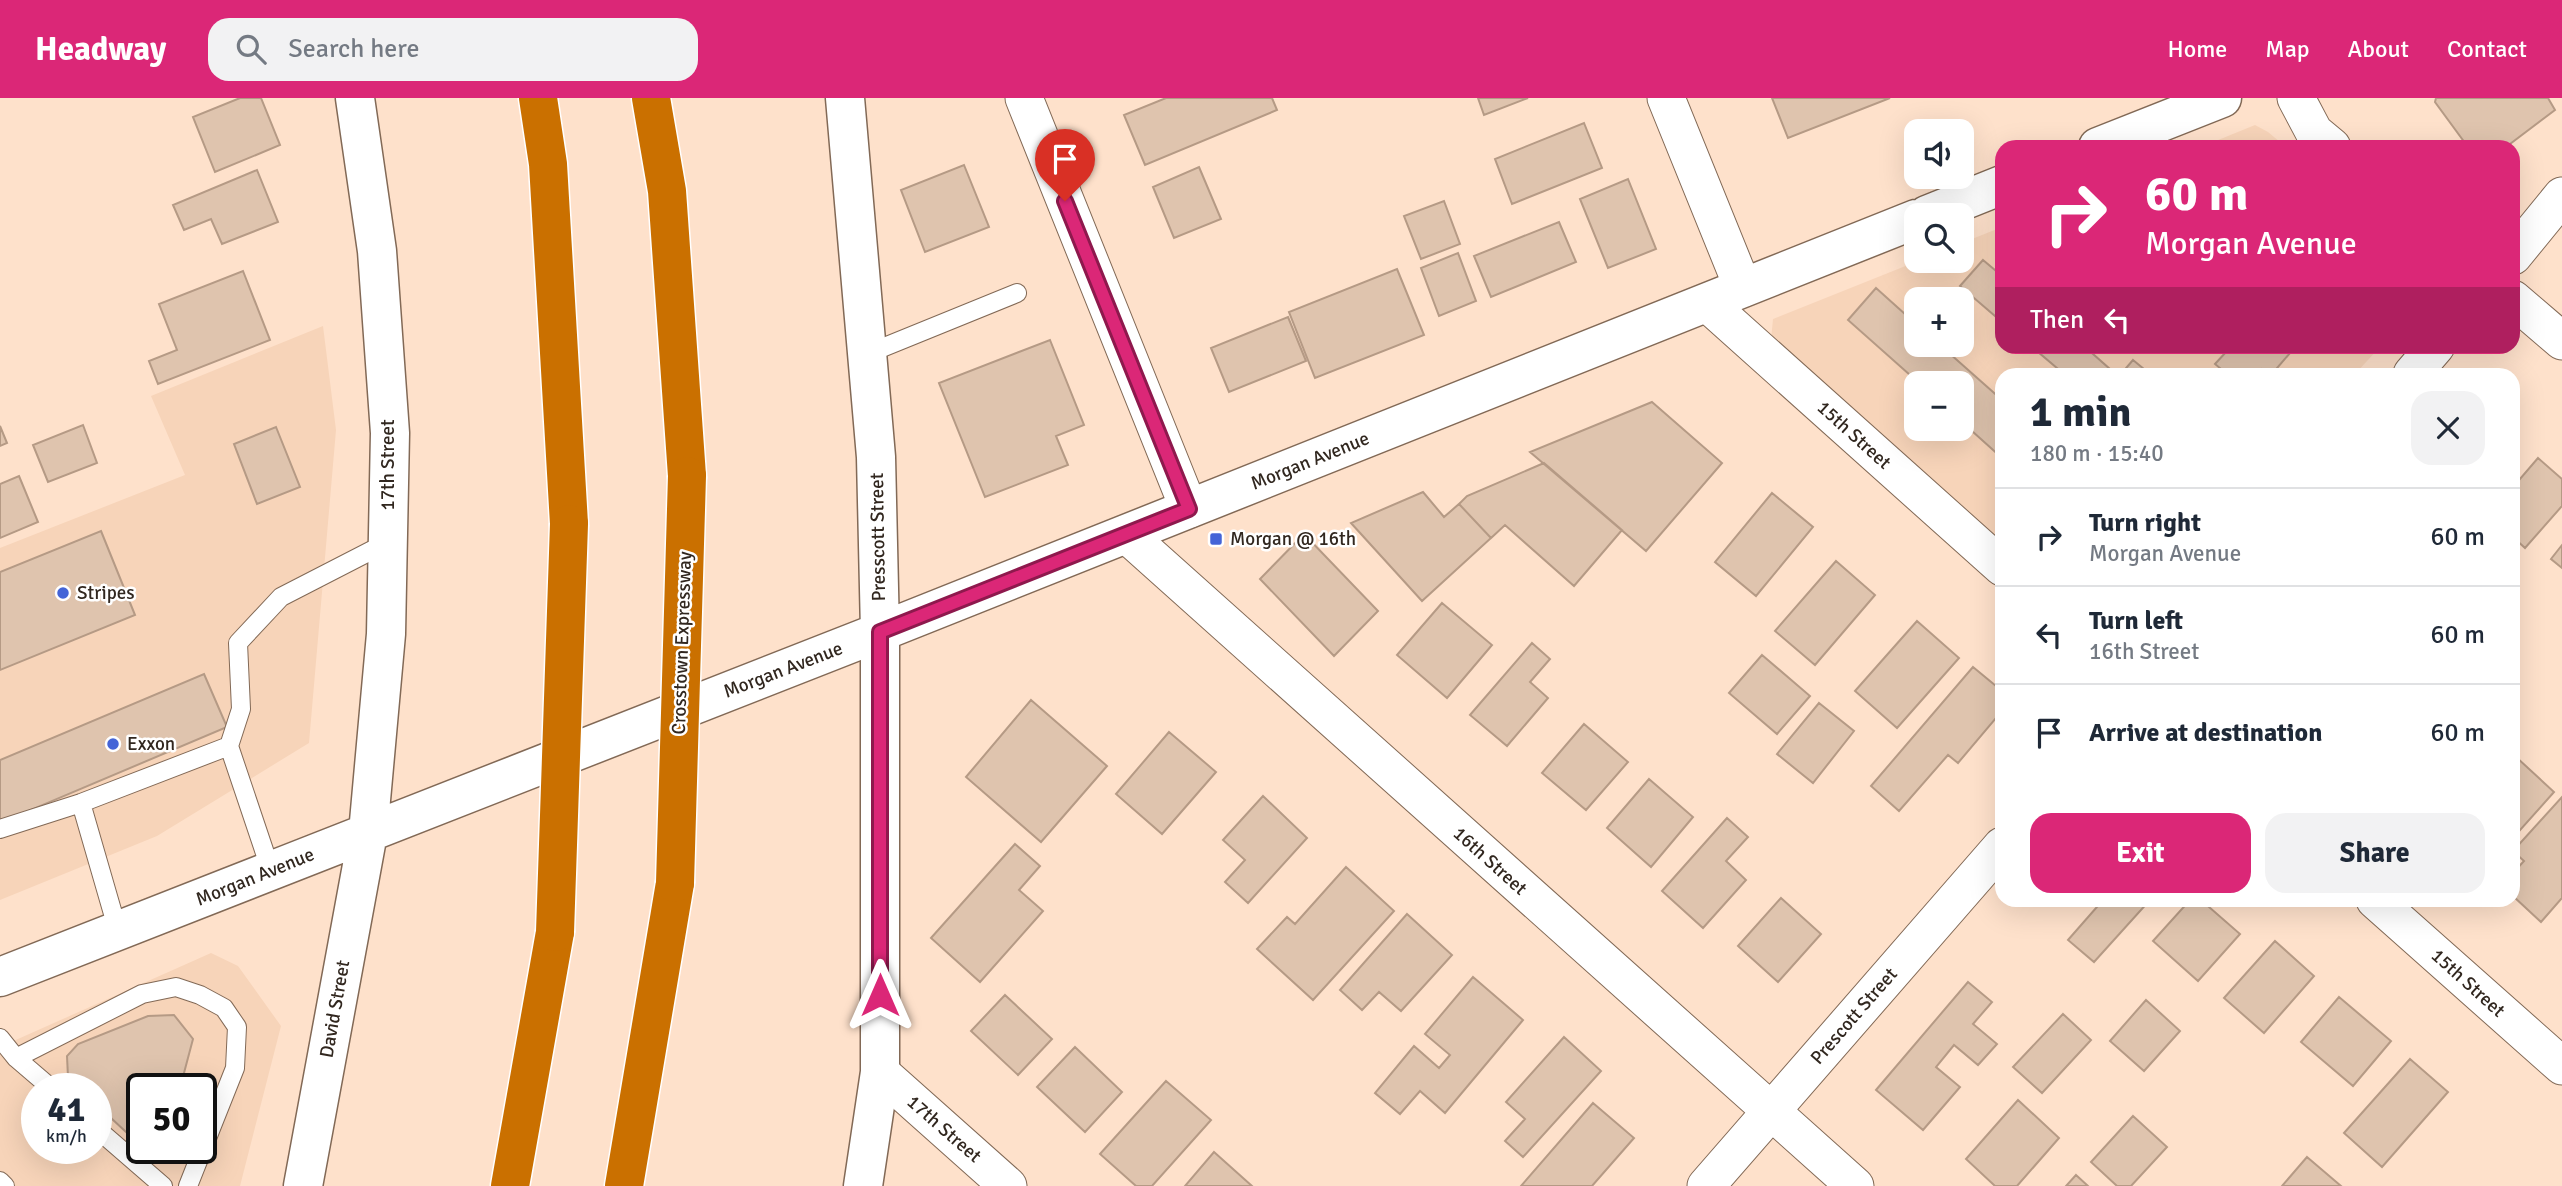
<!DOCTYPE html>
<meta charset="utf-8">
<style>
:root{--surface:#fff;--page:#f2f2f3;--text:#1f2937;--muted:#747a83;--line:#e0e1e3;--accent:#db2777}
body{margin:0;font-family:Signika,sans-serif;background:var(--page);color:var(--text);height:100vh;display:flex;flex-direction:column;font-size:26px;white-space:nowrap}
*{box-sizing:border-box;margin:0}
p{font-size:23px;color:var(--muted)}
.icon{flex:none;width:38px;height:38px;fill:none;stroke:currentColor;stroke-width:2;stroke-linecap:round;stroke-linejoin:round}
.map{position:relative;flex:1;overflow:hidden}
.side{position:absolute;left:1995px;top:270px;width:525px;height:539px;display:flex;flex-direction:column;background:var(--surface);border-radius:21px;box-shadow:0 7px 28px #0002}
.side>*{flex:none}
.hud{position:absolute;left:1995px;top:42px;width:525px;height:214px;border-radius:21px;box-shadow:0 7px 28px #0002;background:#db2777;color:#fff;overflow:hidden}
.controls{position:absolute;left:1904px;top:21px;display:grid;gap:14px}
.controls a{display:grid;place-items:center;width:70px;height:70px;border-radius:14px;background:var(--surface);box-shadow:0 7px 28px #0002;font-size:35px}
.speed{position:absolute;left:21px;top:975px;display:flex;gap:14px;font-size:35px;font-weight:700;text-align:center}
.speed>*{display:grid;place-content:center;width:91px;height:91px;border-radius:50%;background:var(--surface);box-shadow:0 7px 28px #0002;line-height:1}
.speed small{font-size:18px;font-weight:400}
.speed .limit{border:4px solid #111;border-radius:10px;background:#fff;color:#111}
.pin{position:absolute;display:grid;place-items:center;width:60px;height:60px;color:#fff;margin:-72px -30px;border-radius:50% 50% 50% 0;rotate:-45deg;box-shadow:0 0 7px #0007}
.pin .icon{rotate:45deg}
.me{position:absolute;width:77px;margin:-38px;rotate:0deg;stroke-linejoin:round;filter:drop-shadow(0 0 5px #0008)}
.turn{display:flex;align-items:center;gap:24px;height:147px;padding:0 35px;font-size:32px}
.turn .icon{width:91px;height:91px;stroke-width:2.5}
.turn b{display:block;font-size:49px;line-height:60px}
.then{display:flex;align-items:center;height:66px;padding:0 35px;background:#0003;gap:14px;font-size:26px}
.round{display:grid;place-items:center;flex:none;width:74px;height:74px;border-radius:21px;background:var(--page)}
.headline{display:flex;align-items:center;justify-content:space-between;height:119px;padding:0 35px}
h1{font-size:42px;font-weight:700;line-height:52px}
.primary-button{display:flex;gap:14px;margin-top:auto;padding:14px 35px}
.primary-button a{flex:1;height:80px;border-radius:21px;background:var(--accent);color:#fff;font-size:28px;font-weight:700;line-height:80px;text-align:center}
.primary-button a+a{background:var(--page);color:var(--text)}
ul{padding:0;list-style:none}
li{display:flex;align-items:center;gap:21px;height:98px;padding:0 35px;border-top:2px solid var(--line)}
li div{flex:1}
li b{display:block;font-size:26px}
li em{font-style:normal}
header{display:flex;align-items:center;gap:42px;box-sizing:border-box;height:98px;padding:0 35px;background:var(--accent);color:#fff}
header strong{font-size:33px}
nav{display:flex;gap:38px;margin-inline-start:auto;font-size:24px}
.search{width:490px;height:63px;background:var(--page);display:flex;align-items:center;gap:18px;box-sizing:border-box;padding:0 24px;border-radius:21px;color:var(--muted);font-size:26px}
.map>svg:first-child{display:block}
.built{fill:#f7d4b9;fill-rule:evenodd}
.building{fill:#dfc4ae;stroke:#b59a85;stroke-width:2}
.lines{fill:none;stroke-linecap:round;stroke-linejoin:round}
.service-casing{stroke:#826956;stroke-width:20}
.minor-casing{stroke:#826956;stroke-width:39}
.secondary-casing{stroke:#826956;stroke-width:41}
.motorway-casing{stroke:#fff;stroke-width:41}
.service{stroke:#fff;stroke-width:18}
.minor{stroke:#fff;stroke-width:37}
.secondary{stroke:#fff;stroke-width:38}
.motorway{stroke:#ca7000;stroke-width:38}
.motorway-bridge-casing{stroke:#fff;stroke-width:41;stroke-linecap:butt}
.motorway-bridge{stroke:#ca7000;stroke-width:38}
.route-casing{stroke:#8e194d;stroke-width:18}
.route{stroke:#db2777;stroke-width:12}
.poi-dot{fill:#4464d7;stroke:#fff;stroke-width:2.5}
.labels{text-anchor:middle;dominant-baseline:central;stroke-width:5;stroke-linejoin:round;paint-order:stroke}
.street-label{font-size:19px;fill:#31271f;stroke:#fff}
.poi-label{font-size:19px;fill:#31271f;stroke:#fff;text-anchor:start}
</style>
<header>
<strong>Headway</strong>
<div class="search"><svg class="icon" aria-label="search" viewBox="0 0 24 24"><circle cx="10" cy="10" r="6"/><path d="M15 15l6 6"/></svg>Search here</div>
<nav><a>Home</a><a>Map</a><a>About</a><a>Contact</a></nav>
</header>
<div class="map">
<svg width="2562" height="1088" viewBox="0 0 2562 1088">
<rect width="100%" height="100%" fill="#fee1cb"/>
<path class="built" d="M2255,27L2268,34L2286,49H2201Z
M2002,129V248L2380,249L2355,276H2002V448L1771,242L1773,221L1918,163H1962V145ZM1916,201H1962V247H1916ZM1916,285H1962V331H1916Z
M323,228L336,332L309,645L157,738L0,802V450L185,377L151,298Z
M211,855L238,868L281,928L240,1088H0V949ZM37,990H96V1050H37ZM142,990H201V1050H142Z"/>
<path class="building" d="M240,0H261L280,47L215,74L193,19Z
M1166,0H1272L1277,12L1145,67L1124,17Z
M1478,0H1528L1484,17Z
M1772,0H1890L1788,40Z
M2436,0H2548L2555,12L2506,49H2468L2435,4Z
M1584,25L1602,70L1512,106L1495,61Z
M964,67L989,129L925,154L901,92Z
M1199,69L1221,121L1174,140L1153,89Z
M257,72L278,124L222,146L211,121L184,132L173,107Z
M1628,81L1656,151L1608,170L1580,101Z
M1444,103L1460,146L1421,161L1404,118Z
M1559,124L1576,164L1491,199L1474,158Z
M1458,155L1476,203L1439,218L1421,170Z
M1983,162L2002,178V224L1960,188Z
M1397,171L1424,237L1315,280L1289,214Z
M243,173L270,242L158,286L149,263L177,252L159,206Z
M1876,190L1916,226V247H1940L2002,302V360L1962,324V285H1919L1848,222Z
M1288,219L1306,263L1229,294L1211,250Z
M1050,242L1084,327L1056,338L1068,367L985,399L939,285Z
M2031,248H2084L2111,272L2108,276H2064Z
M2222,248H2296L2272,276L2262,271L2257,276H2227L2215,266L2227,253Z
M2133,262L2150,276H2121Z
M1652,304L1722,365L1646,453L1530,354Z
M83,327L97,365L48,384L33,347Z
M0,328L7,345L0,348Z
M276,329L300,389L257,406L234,346Z
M2538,360L2562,381V408L2525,450L2513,439V389Z
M1544,365L1622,432L1574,488L1505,427L1491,440L1459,406L1467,398Z
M19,378L38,424L0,440V386Z
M1423,394L1444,419L1459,406L1491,440L1422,503L1351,425Z
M1772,395L1813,429L1756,498L1715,464Z
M101,433L135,517L0,572V474Z
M1304,436L1378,513L1334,558L1260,481Z
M2562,447V470L2551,461Z
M1836,463L1875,497L1815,567L1775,533Z
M1442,505L1492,547L1447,600L1397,557Z
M1917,523L1959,560L1897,630L1855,593Z
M1532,545L1550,561L1530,584L1548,600L1507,648L1470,617Z
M1762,557L1810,598L1777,636L1729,595Z
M1973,569L2002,593V613L1958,665L1948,657L1899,713L1871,688Z
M204,576L227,629L0,725V662Z
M1031,602L1107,668L1041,744L966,679Z
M1819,605L1854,633L1813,685L1777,656Z
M1584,626L1628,664L1586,712L1542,675Z
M1169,634L1216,674L1162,736L1116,696Z
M2515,658L2554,694L2513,740V660Z
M1649,681L1693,719L1651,769L1607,730Z
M1263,698L1307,740L1248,805L1225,784L1245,762L1223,742Z
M2562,699V800L2541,824L2513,798V775L2524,763L2513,753Z
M1727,720L1748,739L1726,763L1746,782L1703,830L1662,793Z
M1015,746L1040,768L1019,792L1043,813L980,884L931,840Z
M1346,769L1394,813L1313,902L1257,851L1287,819L1295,826Z
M1781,800L1821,836L1778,884L1738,848Z
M2103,802H2150L2094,864L2068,842Z
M2190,802H2201L2240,836L2198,883L2153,843Z
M1407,816L1452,857L1401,913L1379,894L1362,912L1340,892Z
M2275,843L2314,878L2264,935L2224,900Z
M1473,879L1523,922L1445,1015L1420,993L1400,1016L1375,995L1414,948L1439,970L1450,957L1425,936Z
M1968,884L1992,904L1973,926L1997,946L1978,967L1954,947L1936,969L1960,989L1923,1032L1876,992Z
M1005,897L1052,941L1018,977L971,933Z
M2339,899L2391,943L2353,988L2301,944Z
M2146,902L2180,933L2144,973L2110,943Z
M2063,916L2091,942L2042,995L2013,969Z
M174,917L193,941L180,990H142L141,1048L96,1006V990H80L68,979L67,958L78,946L148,918Z
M1564,939L1601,973L1523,1059L1505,1043L1525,1021L1506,1004Z
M1075,949L1122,994L1085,1034L1037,989Z
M2410,961L2448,994L2382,1069L2344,1035Z
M1166,983L1211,1022L1152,1088H1136L1100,1056Z
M2018,1002L2059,1040L2017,1088H1995L1966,1061Z
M1593,1005L1634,1040L1592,1088H1521Z
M2133,1018L2167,1049L2131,1088H2117L2091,1064Z
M1214,1054L1252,1088H1185Z
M2307,1059L2341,1088H2282Z
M2076,1077L2088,1088H2066Z"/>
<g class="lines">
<g class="service-casing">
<path id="service" d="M867,256L1017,195
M81,705L118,833
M0,731L81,705L229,648
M271,773L229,648L241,611L238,545L281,499L388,444
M0,940L16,960L51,990
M16,960L142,896L176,889L200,897L224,910L237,929L235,970L188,1088
M96,1030L163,1088
M0,1083L5,1088"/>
</g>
<g class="minor-casing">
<path id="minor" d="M1024,0L1189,411
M1666,0L1743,190
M2296,0L2314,34L2332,49
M2513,158L2562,98
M2513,201L2562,243
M1707,205L2002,469
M2412,276L2436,248
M1126,436L1855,1088
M2375,802L2562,968
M880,974L1008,1088
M1706,1088L2002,748"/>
</g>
<g class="secondary-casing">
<path id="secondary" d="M845,0L876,359L880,534V974L863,1088
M2098,49L2222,0
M1927,117L2002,87
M0,879L880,534L1916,121
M303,1088L368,735L386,536L390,335L377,153L355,0"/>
</g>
<g class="motorway-casing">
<path id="motorway" d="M538,0L548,66L569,426
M651,0L667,93L687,378
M510,1088L555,834
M624,1088L675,785"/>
</g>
<use href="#service" class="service"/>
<use href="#minor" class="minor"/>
<use href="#secondary" class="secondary"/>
<use href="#motorway" class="motorway"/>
<g class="motorway-bridge-casing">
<path id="motorway-bridge" d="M675,785L687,378
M555,834L569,426"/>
</g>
<use href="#motorway-bridge" class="motorway-bridge"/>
</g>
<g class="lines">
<g class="route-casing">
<path id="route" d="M880,897V534L1189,411L1065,103"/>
</g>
<use href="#route" class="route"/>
</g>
<g class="poi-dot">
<rect x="1209" y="434" width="14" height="14" rx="3.5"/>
<circle cx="63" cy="495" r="7"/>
<circle cx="113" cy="646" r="7"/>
</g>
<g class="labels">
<g class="street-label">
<text transform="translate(1854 337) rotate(42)">15th Street</text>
<text transform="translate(1310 363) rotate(-22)">Morgan Avenue</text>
<text transform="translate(388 367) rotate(-90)">17th Street</text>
<text transform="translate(878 439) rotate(-91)">Presscott Street</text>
<text transform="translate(682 545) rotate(-88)">Crosstown Expressway</text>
<text transform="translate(783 572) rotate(-21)">Morgan Avenue</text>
<text transform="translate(1490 763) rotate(42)">16th Street</text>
<text transform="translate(255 779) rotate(-22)">Morgan Avenue</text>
<text transform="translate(2468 885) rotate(42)">15th Street</text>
<text transform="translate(335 911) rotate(-80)">David Street</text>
<text transform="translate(1854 918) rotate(-49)">Prescott Street</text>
<text transform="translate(944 1031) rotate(41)">17th Street</text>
</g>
<g class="poi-label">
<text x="1230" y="441">Morgan @ 16th</text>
<text x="77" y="495">Stripes</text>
<text x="127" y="646">Exxon</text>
</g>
</g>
</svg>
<div class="controls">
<a><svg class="icon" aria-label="sound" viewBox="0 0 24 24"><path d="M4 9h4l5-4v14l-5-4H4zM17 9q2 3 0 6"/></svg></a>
<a><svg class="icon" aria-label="search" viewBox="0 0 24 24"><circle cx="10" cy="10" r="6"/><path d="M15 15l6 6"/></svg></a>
<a>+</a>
<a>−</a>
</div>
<div class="speed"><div>41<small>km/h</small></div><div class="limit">50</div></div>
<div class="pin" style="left:1065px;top:103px;background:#d93025"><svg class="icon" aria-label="arrive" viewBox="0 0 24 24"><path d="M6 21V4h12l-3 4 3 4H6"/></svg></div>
<svg class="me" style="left:880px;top:897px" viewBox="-20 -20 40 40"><path d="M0-17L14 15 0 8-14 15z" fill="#db2777" stroke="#fff" stroke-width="4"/></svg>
<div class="hud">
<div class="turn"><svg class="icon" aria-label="right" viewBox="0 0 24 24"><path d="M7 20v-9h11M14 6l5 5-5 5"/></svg><div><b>60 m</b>Morgan Avenue</div></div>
<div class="then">Then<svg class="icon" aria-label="left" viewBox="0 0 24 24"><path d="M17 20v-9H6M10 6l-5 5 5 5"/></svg></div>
</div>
<section class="side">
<div class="headline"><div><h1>1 min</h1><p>180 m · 15:40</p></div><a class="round"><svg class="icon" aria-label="close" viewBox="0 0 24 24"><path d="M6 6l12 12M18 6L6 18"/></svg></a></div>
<ul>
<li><svg class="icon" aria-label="right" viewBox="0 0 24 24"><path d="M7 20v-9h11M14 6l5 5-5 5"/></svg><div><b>Turn right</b><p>Morgan Avenue</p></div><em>60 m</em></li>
<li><svg class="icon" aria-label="left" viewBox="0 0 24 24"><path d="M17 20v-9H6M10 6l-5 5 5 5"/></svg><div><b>Turn left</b><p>16th Street</p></div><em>60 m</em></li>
<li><svg class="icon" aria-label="arrive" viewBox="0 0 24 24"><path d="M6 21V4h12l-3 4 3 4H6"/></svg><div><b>Arrive at destination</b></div><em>60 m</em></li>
</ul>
<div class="primary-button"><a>Exit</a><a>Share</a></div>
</section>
</div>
